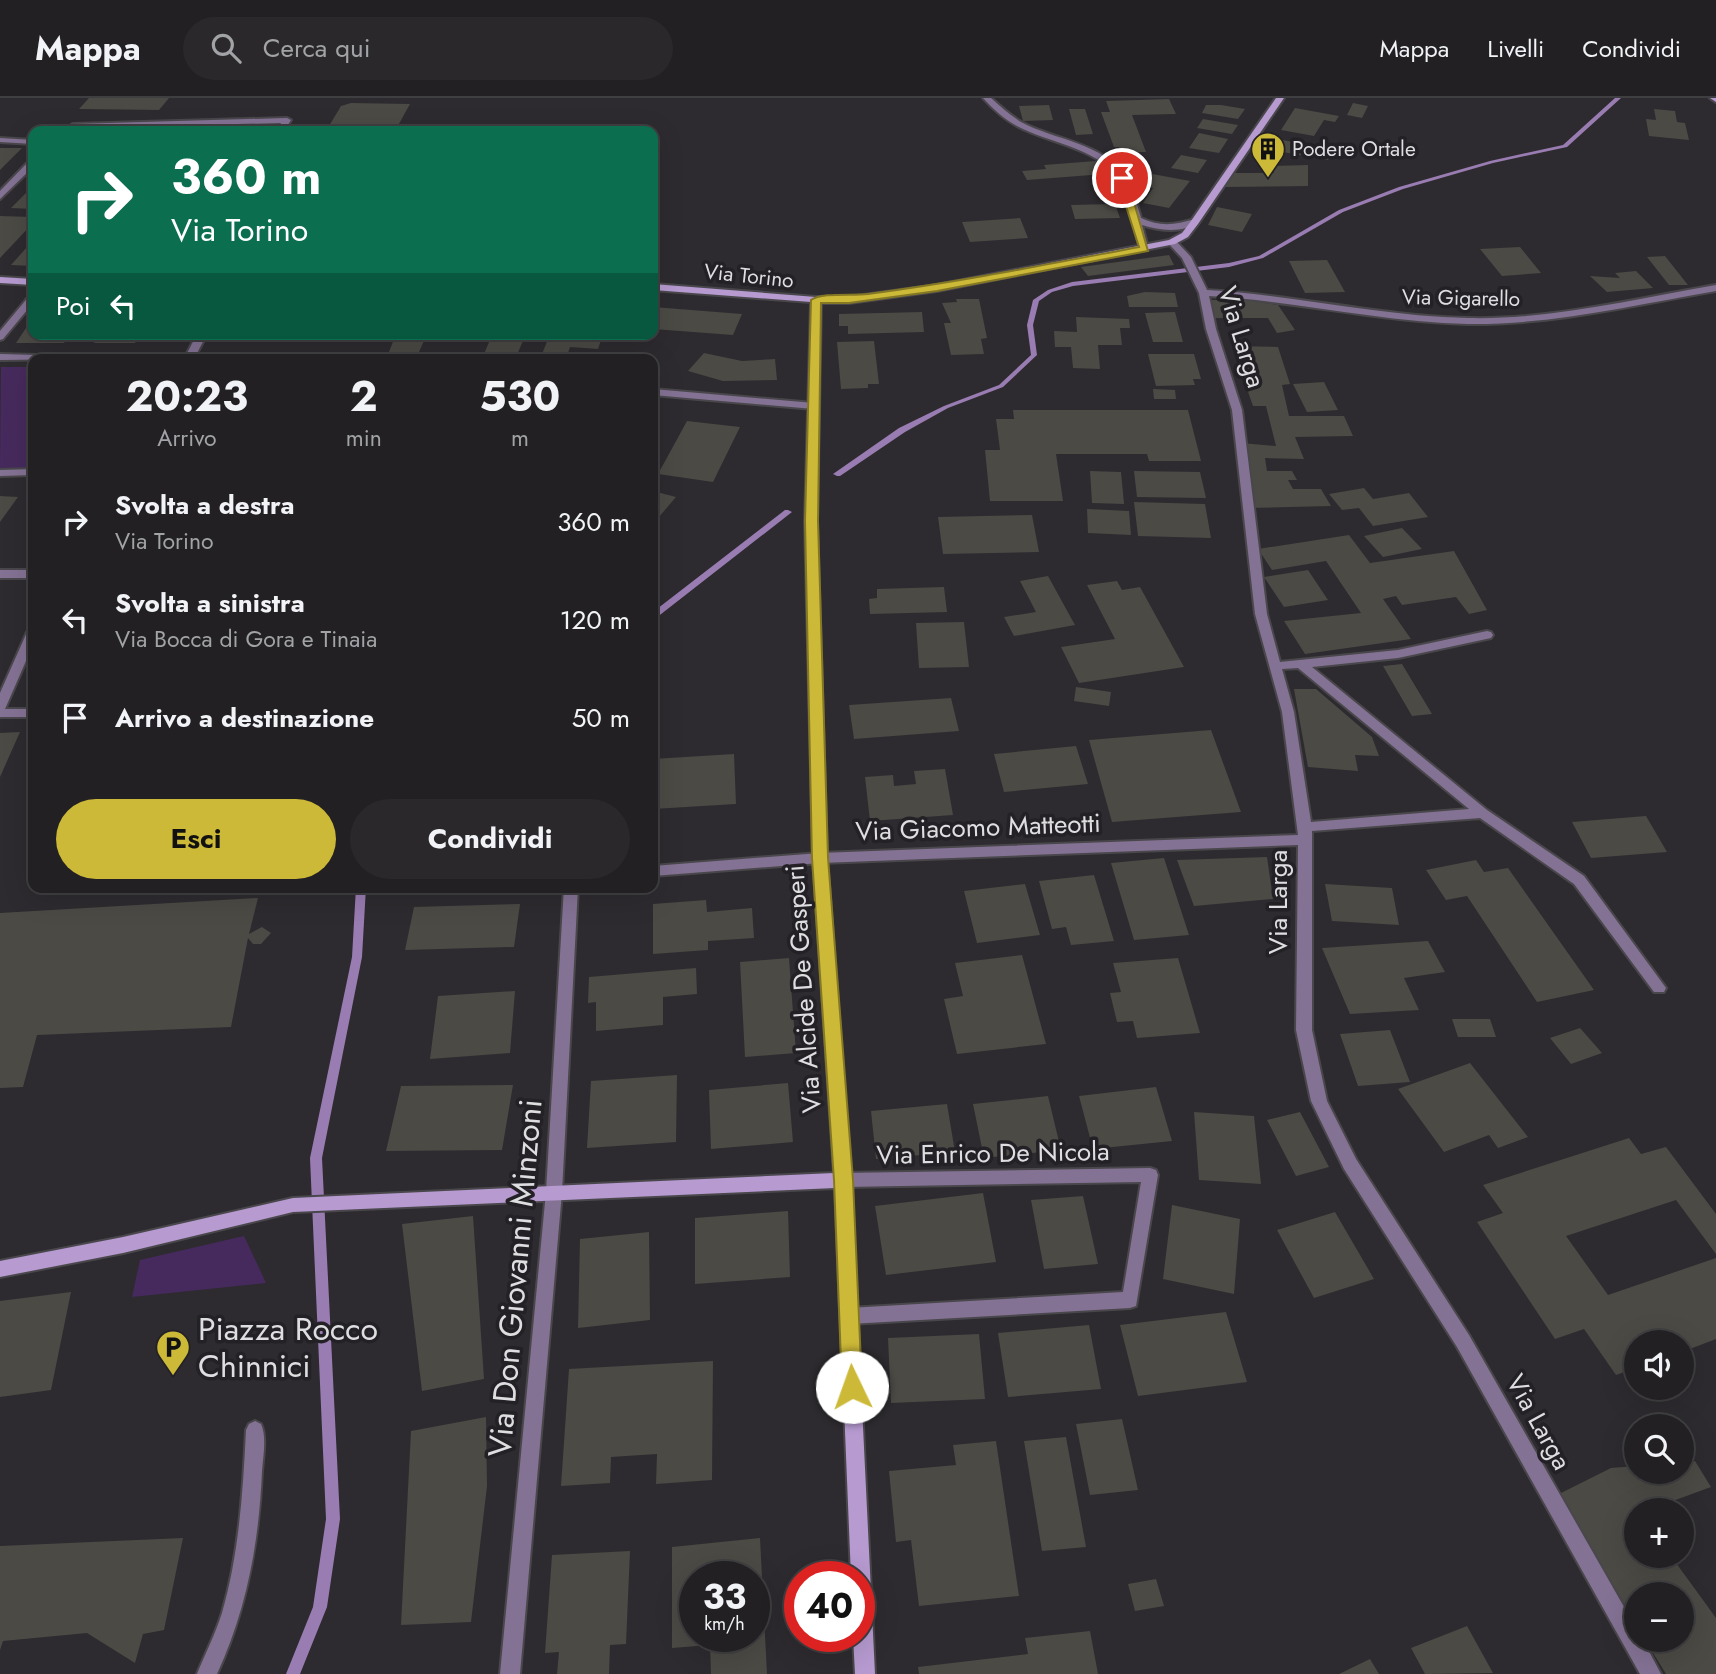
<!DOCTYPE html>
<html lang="it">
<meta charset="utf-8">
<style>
:root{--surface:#222023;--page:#2a282b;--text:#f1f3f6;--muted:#a2a3a6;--line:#3f3e41;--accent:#ccb938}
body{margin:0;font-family:Jost,sans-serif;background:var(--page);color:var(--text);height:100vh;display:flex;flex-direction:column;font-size:26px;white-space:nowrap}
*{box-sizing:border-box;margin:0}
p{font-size:23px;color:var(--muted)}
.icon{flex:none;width:38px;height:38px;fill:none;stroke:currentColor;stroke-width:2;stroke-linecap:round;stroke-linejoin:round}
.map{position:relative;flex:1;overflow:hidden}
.panel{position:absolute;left:28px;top:256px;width:630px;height:539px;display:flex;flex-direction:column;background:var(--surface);border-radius:14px;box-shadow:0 7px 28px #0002,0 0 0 2px var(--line)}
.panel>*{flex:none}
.guide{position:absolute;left:28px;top:28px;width:630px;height:214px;border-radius:14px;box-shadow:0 7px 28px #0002,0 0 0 2px var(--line);background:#0b6e4f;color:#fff;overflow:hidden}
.fabs{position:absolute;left:1624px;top:1232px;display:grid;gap:14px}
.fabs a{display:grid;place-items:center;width:70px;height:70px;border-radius:50%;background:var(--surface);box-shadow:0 7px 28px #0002,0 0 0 2px var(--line);font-size:35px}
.speed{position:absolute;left:679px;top:1463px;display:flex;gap:14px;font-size:35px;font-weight:700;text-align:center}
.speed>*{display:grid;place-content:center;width:91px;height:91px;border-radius:50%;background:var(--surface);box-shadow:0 7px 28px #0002,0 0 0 2px var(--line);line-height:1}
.speed small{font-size:18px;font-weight:400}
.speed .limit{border:10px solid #d22;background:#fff;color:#111}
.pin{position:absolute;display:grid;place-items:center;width:60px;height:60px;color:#fff;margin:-30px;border:4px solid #fff;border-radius:50%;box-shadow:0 2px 7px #0007}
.me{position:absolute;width:77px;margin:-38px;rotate:357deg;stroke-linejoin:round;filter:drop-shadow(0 0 5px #0008)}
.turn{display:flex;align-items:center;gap:24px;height:147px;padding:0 28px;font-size:32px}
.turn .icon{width:91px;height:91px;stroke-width:2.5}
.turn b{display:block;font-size:49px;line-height:60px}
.then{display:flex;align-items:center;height:66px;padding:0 28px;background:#0003;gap:14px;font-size:26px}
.eta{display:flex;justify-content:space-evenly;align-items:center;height:119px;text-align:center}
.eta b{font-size:42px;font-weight:700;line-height:49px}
.button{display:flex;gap:14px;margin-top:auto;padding:14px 28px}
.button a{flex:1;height:80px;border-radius:42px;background:var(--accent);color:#111;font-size:28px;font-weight:700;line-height:80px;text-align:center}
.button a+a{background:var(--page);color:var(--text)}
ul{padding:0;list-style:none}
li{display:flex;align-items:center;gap:21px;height:98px;padding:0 28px}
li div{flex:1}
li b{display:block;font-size:26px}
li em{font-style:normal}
header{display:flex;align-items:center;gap:42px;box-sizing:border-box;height:98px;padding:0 35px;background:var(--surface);border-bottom:2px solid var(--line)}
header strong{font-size:33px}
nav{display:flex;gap:38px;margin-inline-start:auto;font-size:24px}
.search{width:490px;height:63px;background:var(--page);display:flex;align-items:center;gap:18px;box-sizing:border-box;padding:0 24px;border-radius:38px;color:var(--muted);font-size:26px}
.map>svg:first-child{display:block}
.green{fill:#462a5d}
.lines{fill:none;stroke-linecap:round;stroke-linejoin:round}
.stream{fill:#997cb2;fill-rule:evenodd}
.building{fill:#4b4a45;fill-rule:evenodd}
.street-casing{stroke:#49474b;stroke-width:4}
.secondary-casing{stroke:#49474b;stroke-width:4}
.street{fill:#847294;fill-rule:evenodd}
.secondary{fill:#b69ad0;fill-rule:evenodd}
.route{fill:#ccb938;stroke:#857824;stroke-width:2}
.labels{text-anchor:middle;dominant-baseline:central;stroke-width:7;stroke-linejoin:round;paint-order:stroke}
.far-poi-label{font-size:21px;fill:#dedde0;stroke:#232125;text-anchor:start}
.far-street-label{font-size:21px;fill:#dedde0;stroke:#232125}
.street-label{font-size:26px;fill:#dedde0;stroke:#232125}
.near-street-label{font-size:32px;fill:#dedde0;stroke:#232125}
.near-poi-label{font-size:32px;fill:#dedde0;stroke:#232125;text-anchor:start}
</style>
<header>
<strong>Mappa</strong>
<div class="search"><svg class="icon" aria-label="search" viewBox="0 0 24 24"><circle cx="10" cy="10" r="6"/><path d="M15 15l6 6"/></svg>Cerca qui</div>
<nav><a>Mappa</a><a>Livelli</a><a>Condividi</a></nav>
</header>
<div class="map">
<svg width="1716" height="1576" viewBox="0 0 1716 1576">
<rect width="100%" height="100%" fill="#2d2b2f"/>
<path class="green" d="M1,269H33V370H0Z
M244,1138L266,1185L132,1199L140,1162Z"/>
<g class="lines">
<path class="stream" d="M1615,0H1621L1567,49L1493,65L1403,91L1343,114L1263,160L1229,169L1073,188L1052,194L1039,203L1033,227L1037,257L1003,289L948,310L905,334L840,378H837L833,376L899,330L944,308L999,287L1031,257L1027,227L1033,202L1048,192L1072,184L1229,165L1259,158L1339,112L1399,89L1490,63L1563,47Z
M785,412H788L792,414L656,520L653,521V514Z
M356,789H366L362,859L322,1060L340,1421L327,1509L300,1576H286L313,1509L326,1421L310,1060L352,859Z"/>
</g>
<path class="building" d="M89,0H169L159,12L79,11Z
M1169,1L1176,16L1132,17L1146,54H1121L1119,49H1114L1101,14H1110L1106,3Z
M351,5L410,6L395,33H326L341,8Z
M1353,5L1368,8L1362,20L1347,17Z
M1049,7L1053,22L1023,23L1019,8Z
M1206,7H1221L1245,11L1238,21L1202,15Z
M1295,10L1339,18L1335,24L1324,22L1314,38L1281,32Z
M1069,11H1085L1093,36L1076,37Z
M1654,11L1675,13L1677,24L1685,25L1689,42L1649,38L1646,21L1656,22Z
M1203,21L1238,27L1232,36L1197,30Z
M197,29L231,30L228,33H194Z
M1199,35L1228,41L1219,55L1189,50Z
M1266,39L1333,51L1328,62L1260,50Z
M0,50H22L0,72Z
M1181,57L1207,62L1198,75L1171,70Z
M1096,63L1104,76L1027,82L1022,73L1046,71L1044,67Z
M1308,67V88L1225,89L1231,75H1274L1272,68Z
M1147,75L1190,83L1169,110L1143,105L1153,90L1141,87L1145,83L1139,82Z
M31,90L33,111L11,110Z
M1115,106L1120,120L1075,121L1071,107Z
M1217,109L1252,116L1242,134L1208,127Z
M0,118L33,119V125L0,160Z
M1020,120L1028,140L970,144L962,124Z
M28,148L33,149V168L11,167Z
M1520,149L1541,175L1502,178L1480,151Z
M1169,157L1174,167L1088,178L1081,169Z
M1665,158L1688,187H1669L1647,159Z
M1327,162L1345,194L1305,195L1289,163Z
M1636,173L1653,190L1607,194L1590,178L1620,180L1615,175Z
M1145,194L1175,195L1178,209H1129L1127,198Z
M956,201H979L987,240L981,241L984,256L951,257L944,225H951L942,205L957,204Z
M1206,202H1244L1278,207L1295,232L1277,235L1268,220H1215Z
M653,209L742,216L733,237L653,231Z
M922,214L924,234L848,236V228H839V216Z
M1175,214L1183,244H1153L1145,215Z
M1076,219L1129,221L1130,230H1120L1122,247H1098L1100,271L1073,270L1071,249H1055L1054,233L1077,234Z
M30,224H33V236H70L64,245H16Z
M100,236H140L135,245H94Z
M227,236H296L294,241L226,239Z
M396,236H427L419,254H389Z
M460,236H526L516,259L483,258L490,242L458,240Z
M550,236H603L598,251L570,249L566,261H540Z
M874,243L879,286H868V290L841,291L837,244Z
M1232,248L1278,249L1290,286L1282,287L1289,318H1344L1353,338L1295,339L1304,361L1265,360L1267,373H1292L1297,382H1288L1293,391H1321L1331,408L1249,410L1241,345L1276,348L1266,308H1253Z
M704,255L742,263L775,261L777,282L723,283L688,273Z
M1148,256H1194L1201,281H1193L1195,287L1156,288Z
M1324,284L1338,312L1307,314L1293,286Z
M1153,291L1175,292L1176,301H1154Z
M1013,312H1188L1201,363H1149L1147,356H1056L1063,403H990L985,352H1000L996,321H1014Z
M687,323L740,329L713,384L658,376Z
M1090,373L1121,374L1124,406L1092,405Z
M1134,373L1200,374L1206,400L1137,399Z
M1364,390L1373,401L1409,395L1428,419L1373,428L1359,410L1342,412L1329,396Z
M653,393L676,399L653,426Z
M0,398L18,399L0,424Z
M1134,404L1205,406L1211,440L1138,438Z
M1087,411L1129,413L1131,437L1088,435Z
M1032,417L1039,454L943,456L938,419Z
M1402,430L1422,451L1383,459L1364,438Z
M1349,437L1370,465L1454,453L1487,512L1469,516L1456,499L1402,507L1396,498L1383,501L1411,541L1305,556L1284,523L1361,515L1326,463L1272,472L1258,451Z
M1308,472L1328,502L1284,509L1264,479Z
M1048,478L1075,527L1014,538L1004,519L1036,514L1020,483Z
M1117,483L1122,492L1140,489L1184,569L1079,585L1061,549L1115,541L1087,487Z
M944,489L947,514L870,516L869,501L877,500V491Z
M964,524L969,569L919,570L916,525Z
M1402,566L1432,616L1412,618L1383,568Z
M1076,589L1111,594L1109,608L1074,603Z
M1294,591H1316L1372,639L1379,658L1355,657L1358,673L1308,669Z
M951,600L959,633L854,641L849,607Z
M1211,632L1241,714L1112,724L1089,642Z
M20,634L0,679V635Z
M1076,648L1088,686L1004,694L994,656Z
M734,656L736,706L653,711V661Z
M945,671L953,717L870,723L865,679L893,677L894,688L916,686L914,673Z
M1646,718L1667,754L1591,760L1572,724Z
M1267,759L1273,801L1194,808L1177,762Z
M1164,760L1189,837L1134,842L1111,765Z
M1476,762L1484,774L1508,770L1594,892L1537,904L1467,798L1446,802L1426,772Z
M1094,777L1114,843L1071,847L1066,829L1052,831L1039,783Z
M1025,786L1040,837L977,845L964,793Z
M1325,786L1392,790L1399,827L1332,823Z
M258,800L249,836L262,829L271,835L261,846H253L248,840L231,929L37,937L23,989L0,990V815Z
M706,802L707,814L752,810L754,840L708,843V852L653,856V806Z
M520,806L514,849L405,852L414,809Z
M1428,843L1445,874L1404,880L1419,912L1350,916L1322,850Z
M1022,857L1046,946L957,956L944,901L963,898L955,865Z
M789,860L796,955L745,959L740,864Z
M1178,860L1200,935L1137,940L1133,923L1117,924L1110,895L1121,894L1113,865Z
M696,870L697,896L663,899V927L596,933V904L588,905L589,879Z
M515,893L510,955L430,961L438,898Z
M1452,921H1490L1496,939H1458Z
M1580,930L1602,955L1571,966L1550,940Z
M1390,932L1410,984L1358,988L1340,936Z
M1470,965L1528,1039L1498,1050L1489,1037L1444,1054L1398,991Z
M677,977L676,1044L587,1050L591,983Z
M788,985L793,1044L711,1051L709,992Z
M513,987L502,1052L386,1053L401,988Z
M1156,989L1172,1043L1093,1051L1079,998Z
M1048,998L1061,1052L984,1060L973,1006Z
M947,1006L955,1054L876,1061L871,1013Z
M1194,1014L1254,1018L1261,1086L1199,1082Z
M1300,1014L1329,1069L1296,1078L1267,1022Z
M1629,1040L1641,1056L1666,1049L1716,1116V1156L1676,1102L1566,1138L1608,1197L1716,1160V1241L1682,1254V1244H1636V1270L1616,1277L1584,1231L1555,1241L1477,1124L1503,1115L1483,1087Z
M983,1095L996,1164L886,1177L875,1108Z
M1083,1098L1098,1166L1044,1171L1031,1102Z
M1172,1107L1240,1121L1234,1196L1163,1181Z
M788,1113L790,1179L695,1186V1120Z
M1335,1114L1374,1181L1314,1200L1277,1132Z
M473,1118L484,1281L422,1293L402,1126Z
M649,1134L650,1222L578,1230L580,1141Z
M71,1194L51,1292L0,1299V1203Z
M1226,1214L1247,1284L1138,1298L1120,1227Z
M1089,1227L1101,1291L1008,1299L998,1235Z
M979,1236L985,1301L891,1305L888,1240Z
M713,1263L712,1382L656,1386L657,1356L611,1359L610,1385L561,1388L569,1271Z
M486,1319L487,1388L471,1524L401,1527L411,1333Z
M1122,1321L1138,1392L1090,1397L1076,1326Z
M1066,1339L1086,1449L1042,1453L1024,1343Z
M996,1343L1019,1498L919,1508L911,1442L896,1444L889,1373L956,1367L953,1347Z
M1695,1363L1711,1389L1648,1412H1636V1458H1671L1716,1520V1576H1666L1645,1542H1682V1496H1636V1528L1557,1397L1611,1370L1636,1368V1374H1682V1364Z
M183,1440L164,1532L143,1536L135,1565L87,1535L3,1543L0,1552V1448Z
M760,1440L767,1576H711L710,1547L672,1550V1449ZM695,1479H754V1538H695Z
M630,1453L626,1546L610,1547L609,1576H557L559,1554L545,1555L552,1457Z
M1156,1481L1164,1508L1135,1513L1128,1486Z
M1467,1528L1493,1575L1425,1576L1411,1550Z
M1090,1533L1098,1576H919L918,1569L1028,1556L1025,1540Z
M1370,1561L1379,1576H1339Z"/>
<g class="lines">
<g class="street-casing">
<path id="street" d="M983,0H991C1001,9 1010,17 1021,24C1054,42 1104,45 1126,79C1134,91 1137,107 1141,120C1160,129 1175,127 1195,121L1199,124C1183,135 1161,133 1142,127L1148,150L1141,152C1131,129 1133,101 1118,80C1096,49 1048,45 1017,28C1004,21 993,11 983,0Z
M287,20L291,22L284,33H276L281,25L75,30L72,33H63L73,26Z
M0,40L33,42V46L0,44Z
M30,62H33V69L0,101V93Z
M1169,142H1175L1191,159L1207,192C1295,197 1380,218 1468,220C1551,222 1634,201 1716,187V193C1634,207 1552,227 1468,226C1381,224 1296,203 1209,198L1216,231L1242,312L1267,516L1280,564L1398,552L1487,533L1491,534L1493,537L1491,540L1398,560L1312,569L1487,712L1584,778L1666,890L1664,894H1654L1574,786L1480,720L1312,733V932L1327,1003L1356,1061L1469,1237L1636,1530V1542H1643L1661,1576H1640L1457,1249L1344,1071L1311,1003L1296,932L1298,747L820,765L653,778V768L820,755L1298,737L1282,614L1255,516L1232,312L1206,231L1199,195L1182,160L1169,146ZM1298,570L1469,711L1311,724L1294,614L1282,571Z
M33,196V205L3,241L0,242V233L30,197Z
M197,236H207L194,261H184Z
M0,256L72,258L77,261L0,262Z
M653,291L814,305L819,308L814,311L653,297Z
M33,371V377L0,378V372Z
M0,472H33V480H0Z
M33,530V547L5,611H33V619H0V595L27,534Z
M564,789H578L562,1094L520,1576H500L546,1094Z
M1150,1070L1156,1072L1158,1077L1136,1208L1130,1210L849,1226L843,1224L840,1218L843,1212L849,1210L1123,1194L1141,1084L843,1089L837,1087L835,1082L837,1077L843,1075Z
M255,1323L261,1326C267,1339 263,1359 262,1373C259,1444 247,1511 217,1576H197C205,1556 215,1537 222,1515C239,1456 243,1394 246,1332L249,1326Z"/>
</g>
<g class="secondary-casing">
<path id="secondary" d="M1276,0H1284L1198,126L1188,139L1175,146L937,193L849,205H821L817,423L827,760L851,1082L875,1576H855L853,1538H859V1479H851L835,1090L293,1114L123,1155L0,1179V1163L123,1139L293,1100L834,1075L813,760L805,423L811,204L653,192V186L816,199H849L937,187L1169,142L1182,135L1191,123Z
M1710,0H1716V4Z
M0,179L33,181V187L0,185Z"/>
</g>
<use href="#street" class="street"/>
<use href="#secondary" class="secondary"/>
</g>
<path class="route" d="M1122,77L1127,80L1148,153L937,193L849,205H821L818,423L828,760L853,1082L862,1289L859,1296L852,1298L845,1296L842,1289L834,1082L812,760L805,423L811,202C822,194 853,198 868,196C959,184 1049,166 1139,149L1117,80Z"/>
<defs>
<g id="building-pin" transform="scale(1.75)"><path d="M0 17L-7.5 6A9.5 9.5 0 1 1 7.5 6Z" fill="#ccb938" stroke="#232125"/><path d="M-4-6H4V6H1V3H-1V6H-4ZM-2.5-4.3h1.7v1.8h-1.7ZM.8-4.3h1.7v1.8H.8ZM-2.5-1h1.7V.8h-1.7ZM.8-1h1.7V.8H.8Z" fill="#111"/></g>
<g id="parking-pin" transform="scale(1.75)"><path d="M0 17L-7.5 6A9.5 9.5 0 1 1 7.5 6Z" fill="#ccb938" stroke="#232125"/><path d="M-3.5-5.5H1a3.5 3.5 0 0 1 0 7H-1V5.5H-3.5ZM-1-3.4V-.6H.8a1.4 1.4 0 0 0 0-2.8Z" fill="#111"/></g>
</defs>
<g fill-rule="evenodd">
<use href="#building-pin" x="1268" y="51"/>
<use href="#parking-pin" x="173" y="1249"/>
</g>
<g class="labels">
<g class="far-poi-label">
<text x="1292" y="51">Podere Ortale</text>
</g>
<g class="far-street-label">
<text transform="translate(749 178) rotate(6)">Via Torino</text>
<text transform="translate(1461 200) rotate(1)">Via Gigarello</text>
</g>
<g class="street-label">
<text transform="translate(1242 239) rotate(73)">Via Larga</text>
<text transform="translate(978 729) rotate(-2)">Via Giacomo Matteotti</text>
<text transform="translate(1278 804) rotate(-90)">Via Larga</text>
<text transform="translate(803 891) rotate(-94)">Via Alcide De Gasperi</text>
<text transform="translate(993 1055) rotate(-1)">Via Enrico De Nicola</text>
<text transform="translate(1539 1324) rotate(61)">Via Larga</text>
</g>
<g class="near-street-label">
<text transform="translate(515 1180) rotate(-85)">Via Don Giovanni Minzoni</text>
</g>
<g class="near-poi-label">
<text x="198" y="1231">Piazza Rocco<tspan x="198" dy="37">Chinnici</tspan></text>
</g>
</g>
</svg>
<div class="fabs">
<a><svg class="icon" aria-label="sound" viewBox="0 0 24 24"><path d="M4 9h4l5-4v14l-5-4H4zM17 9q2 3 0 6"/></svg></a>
<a><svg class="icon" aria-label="search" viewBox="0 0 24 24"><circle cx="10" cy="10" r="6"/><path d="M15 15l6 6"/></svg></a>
<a>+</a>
<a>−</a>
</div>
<div class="speed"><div>33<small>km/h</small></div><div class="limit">40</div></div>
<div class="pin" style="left:1122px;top:80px;background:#d93025"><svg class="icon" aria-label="arrive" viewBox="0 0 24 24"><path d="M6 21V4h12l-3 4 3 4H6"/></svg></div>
<svg class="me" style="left:852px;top:1289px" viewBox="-20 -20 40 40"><circle r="19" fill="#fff"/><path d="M0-13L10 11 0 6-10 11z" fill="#ccb938"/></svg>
<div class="guide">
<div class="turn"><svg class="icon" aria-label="right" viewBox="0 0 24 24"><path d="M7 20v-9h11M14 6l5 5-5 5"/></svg><div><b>360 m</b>Via Torino</div></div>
<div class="then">Poi<svg class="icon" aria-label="left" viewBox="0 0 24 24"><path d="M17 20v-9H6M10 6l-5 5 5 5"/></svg></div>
</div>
<section class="panel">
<div class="eta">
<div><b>20:23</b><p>Arrivo</p></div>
<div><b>2</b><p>min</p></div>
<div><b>530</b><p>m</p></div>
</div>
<ul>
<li><svg class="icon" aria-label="right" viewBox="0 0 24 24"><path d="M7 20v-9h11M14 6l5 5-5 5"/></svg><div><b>Svolta a destra</b><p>Via Torino</p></div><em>360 m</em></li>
<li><svg class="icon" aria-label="left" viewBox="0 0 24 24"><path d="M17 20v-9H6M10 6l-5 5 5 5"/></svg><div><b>Svolta a sinistra</b><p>Via Bocca di Gora e Tinaia</p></div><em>120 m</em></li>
<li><svg class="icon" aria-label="arrive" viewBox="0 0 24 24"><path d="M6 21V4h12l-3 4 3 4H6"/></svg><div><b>Arrivo a destinazione</b></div><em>50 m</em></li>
</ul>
<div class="button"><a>Esci</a><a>Condividi</a></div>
</section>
</div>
